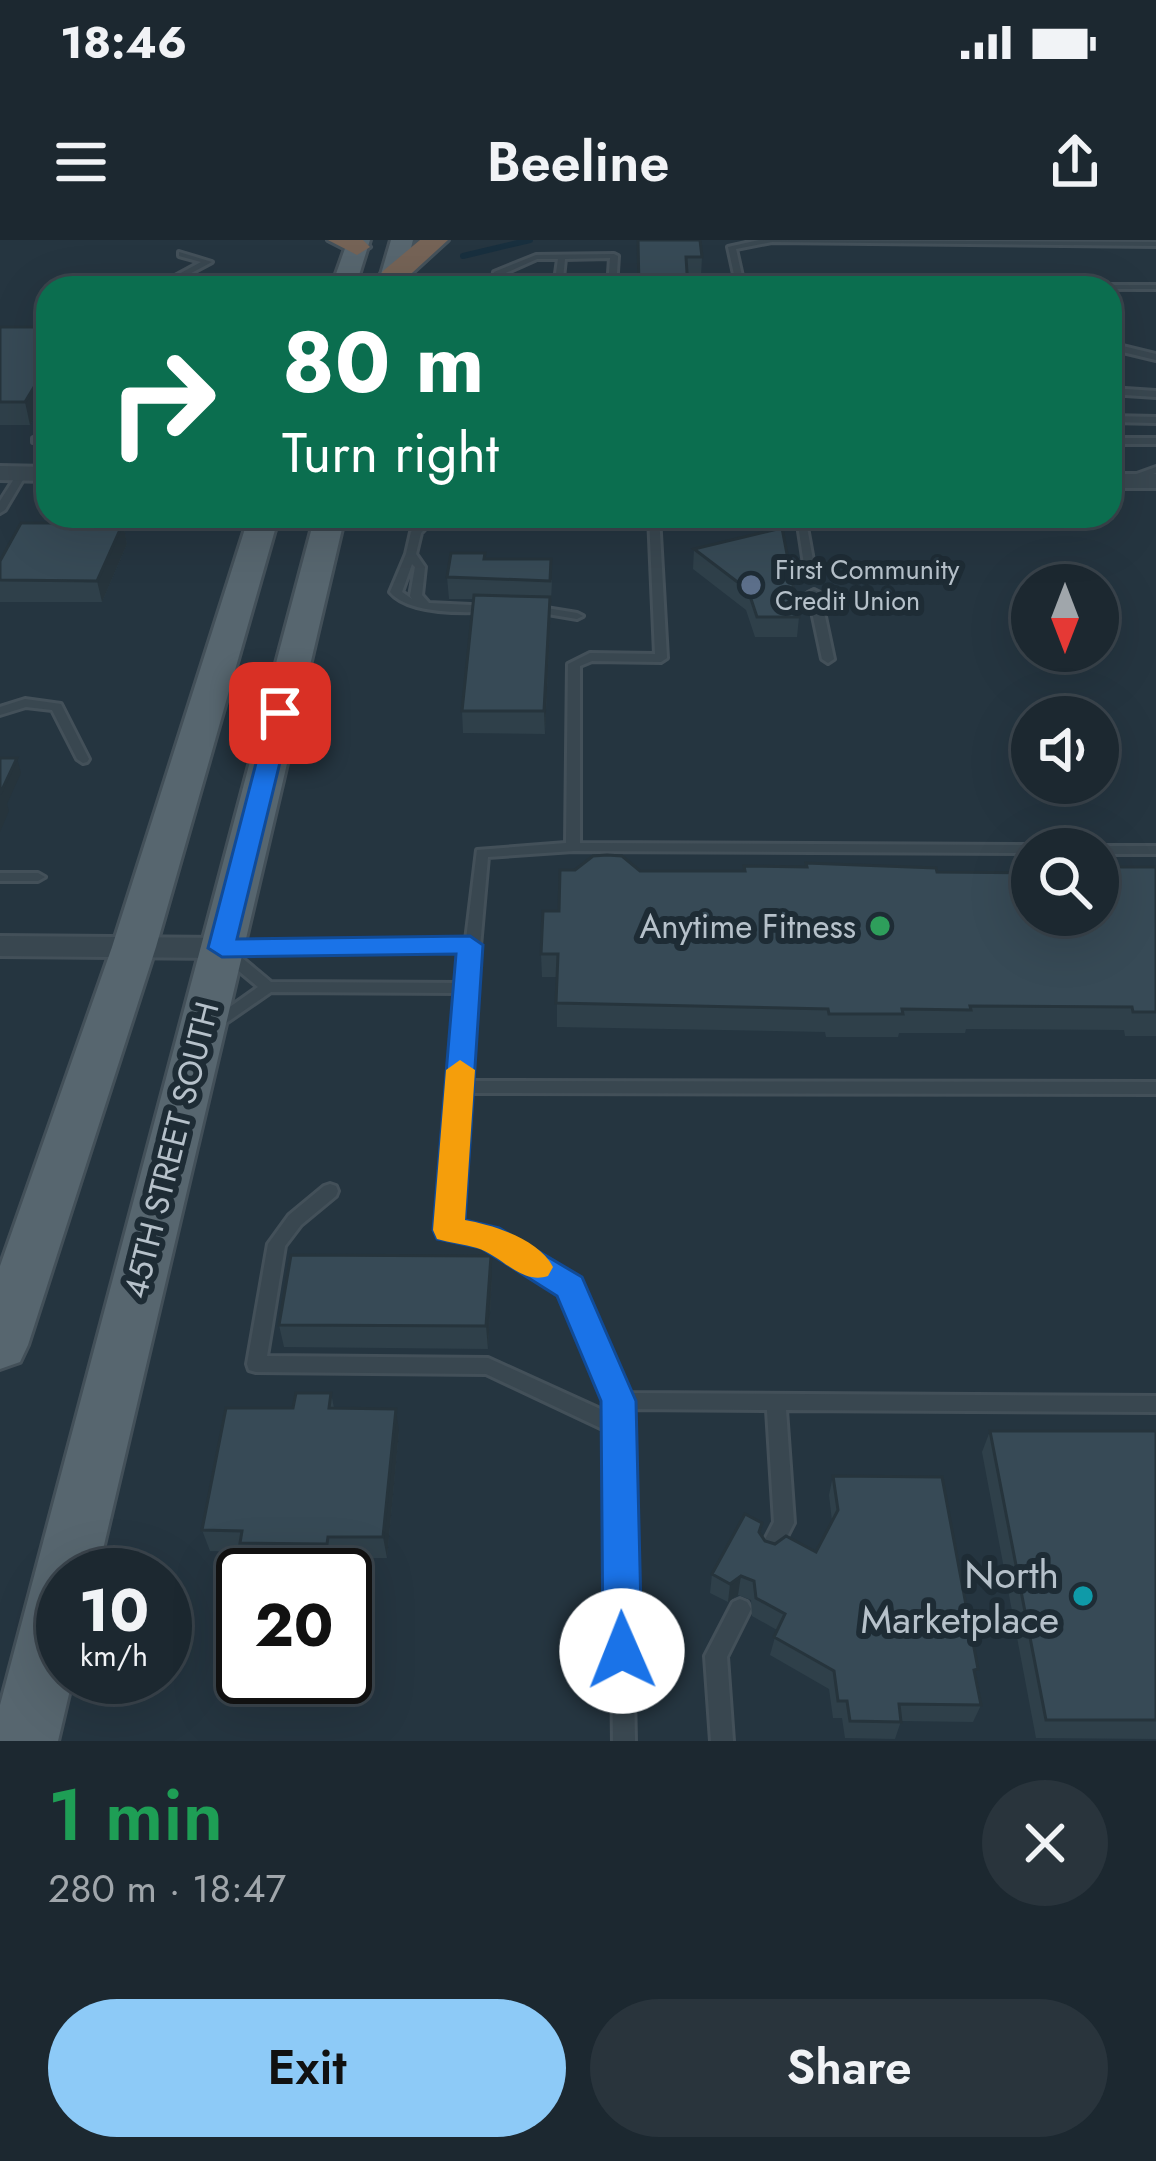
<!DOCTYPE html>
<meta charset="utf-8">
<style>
:root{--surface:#1c2830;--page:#29343c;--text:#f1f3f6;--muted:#a0a6ab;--line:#3a444c;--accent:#8dcaf7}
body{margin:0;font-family:Jost,sans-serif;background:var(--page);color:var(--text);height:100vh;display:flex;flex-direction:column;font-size:45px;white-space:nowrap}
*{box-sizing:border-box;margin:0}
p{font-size:39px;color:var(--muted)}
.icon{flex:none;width:66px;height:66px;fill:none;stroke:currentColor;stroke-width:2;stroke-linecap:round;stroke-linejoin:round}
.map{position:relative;height:1501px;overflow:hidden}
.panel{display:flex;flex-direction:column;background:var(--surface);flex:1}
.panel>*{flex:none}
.banner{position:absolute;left:36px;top:36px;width:1086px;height:252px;border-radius:36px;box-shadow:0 12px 48px #0002,0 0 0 3px var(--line);background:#0b6e4f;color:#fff;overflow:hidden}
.needle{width:78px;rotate:180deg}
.tools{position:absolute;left:1011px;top:324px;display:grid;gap:24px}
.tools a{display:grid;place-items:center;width:108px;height:108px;border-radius:50%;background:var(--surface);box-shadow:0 12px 48px #0002,0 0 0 3px var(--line);font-size:60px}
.speed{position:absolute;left:36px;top:1308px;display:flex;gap:24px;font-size:60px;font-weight:700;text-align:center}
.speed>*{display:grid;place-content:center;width:156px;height:156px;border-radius:50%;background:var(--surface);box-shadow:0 12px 48px #0002,0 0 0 3px var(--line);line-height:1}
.speed small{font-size:30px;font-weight:400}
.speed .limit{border:6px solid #111;border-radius:18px;background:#fff;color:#111}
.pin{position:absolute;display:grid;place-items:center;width:102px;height:102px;color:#fff;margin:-51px;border-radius:24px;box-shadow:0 6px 18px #0006}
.me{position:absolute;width:132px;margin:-66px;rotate:359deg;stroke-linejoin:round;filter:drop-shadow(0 0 9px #0008)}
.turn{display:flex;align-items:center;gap:42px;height:252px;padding:0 48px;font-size:54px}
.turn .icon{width:156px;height:156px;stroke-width:2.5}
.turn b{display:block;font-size:84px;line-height:102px}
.round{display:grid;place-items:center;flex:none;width:126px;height:126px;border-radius:63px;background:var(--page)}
.summary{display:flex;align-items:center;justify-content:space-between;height:204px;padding:0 48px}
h1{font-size:72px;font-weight:600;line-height:90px;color:#1e9e55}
.primary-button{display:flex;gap:24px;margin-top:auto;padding:24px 48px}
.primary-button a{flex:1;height:138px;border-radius:72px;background:var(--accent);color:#111;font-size:48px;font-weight:600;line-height:138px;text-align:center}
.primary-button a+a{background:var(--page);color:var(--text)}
.status{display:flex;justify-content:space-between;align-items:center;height:84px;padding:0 60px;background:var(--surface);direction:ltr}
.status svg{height:33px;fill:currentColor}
header{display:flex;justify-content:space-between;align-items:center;height:156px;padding:0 48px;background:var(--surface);font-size:54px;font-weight:600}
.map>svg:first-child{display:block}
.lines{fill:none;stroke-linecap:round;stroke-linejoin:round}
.stream{stroke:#182f3e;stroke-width:6}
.service-casing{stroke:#435059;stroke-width:6}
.minor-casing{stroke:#435059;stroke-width:6}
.tertiary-casing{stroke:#435059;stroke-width:6}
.primary-casing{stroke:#435059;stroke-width:6}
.motorway-casing{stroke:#44515a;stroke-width:6}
.service{fill:#394750;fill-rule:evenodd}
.minor{fill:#394750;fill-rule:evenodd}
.tertiary{fill:#394750;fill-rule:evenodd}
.primary{fill:#57666f;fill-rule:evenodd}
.motorway{fill:#756356;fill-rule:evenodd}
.wall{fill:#2f404a}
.shaded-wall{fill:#26343c}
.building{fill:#374a56;stroke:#26343c;stroke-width:3}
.route{fill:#1a73e8;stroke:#114b97;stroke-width:3}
.slow{fill:#f59e0b}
.service-dot{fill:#5c6f8a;stroke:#1e2c35;stroke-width:4.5}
.leisure-dot{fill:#2e9e5b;stroke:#1e2c35;stroke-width:4.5}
.culture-dot{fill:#0f9aa8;stroke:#1e2c35;stroke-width:4.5}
.labels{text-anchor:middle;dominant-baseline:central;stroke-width:12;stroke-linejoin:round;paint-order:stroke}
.far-poi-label{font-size:27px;fill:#b6c1ca;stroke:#1e2c35;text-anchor:start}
.poi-label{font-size:33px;fill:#b6c1ca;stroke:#1e2c35;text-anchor:end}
.street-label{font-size:33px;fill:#b6c1ca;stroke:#1e2c35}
.near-poi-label{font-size:39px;fill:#b6c1ca;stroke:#1e2c35;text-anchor:end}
</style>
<div class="status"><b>18:46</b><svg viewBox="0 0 49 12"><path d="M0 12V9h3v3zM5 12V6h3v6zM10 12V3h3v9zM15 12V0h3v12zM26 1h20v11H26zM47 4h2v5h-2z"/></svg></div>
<header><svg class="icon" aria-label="menu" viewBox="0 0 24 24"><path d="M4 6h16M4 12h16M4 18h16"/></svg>Beeline<svg class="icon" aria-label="share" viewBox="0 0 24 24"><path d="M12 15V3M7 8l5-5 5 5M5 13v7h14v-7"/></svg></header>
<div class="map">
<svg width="1156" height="1501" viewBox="0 0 1156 1501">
<rect width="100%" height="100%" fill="#253540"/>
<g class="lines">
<path class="stream" d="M463,16L530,0"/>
<g class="service-casing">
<path id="service" d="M759,0L1156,2V6L772,2L736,9L744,45H1156V49L737,48L728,7Z
M179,12L212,22L163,48H153L201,22L179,16Z
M614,14L618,16L616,48H608L610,18L565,19L562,48H554L558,19H537L501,35L499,46H518L522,48H491L494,32L536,15Z
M1110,103L1156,114V120L1110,109Z
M1110,148L1156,151V157L1110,154Z
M1110,176L1156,177V183L1110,182Z
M36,197H48V203L33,202V198Z
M1110,198H1156V204H1110Z
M1156,227V233L1125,243L1120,240Z
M19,231L27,233L5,270L0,273V261Z
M426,276H437L421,293L416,314L425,327L422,355L429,363L492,366L498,369L496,371C468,373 409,375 390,352L406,314L411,292ZM412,324L415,327L410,356L412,359L402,352Z
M589,276H599L593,286L589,287L584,284Z
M649,276H659L667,418L661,422L592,421L580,426V603L1032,605L1039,609H1032V613L573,611L488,617L468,841L1156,842V854L467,853L457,985L494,992L576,1042L624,1153L1156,1156V1172L786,1170L794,1283L777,1316L770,1319L763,1316L760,1309L774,1282L767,1170L628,1169L635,1501H613L609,1192L486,1134L256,1132L249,1130L247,1124L268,1004L289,975L324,946L330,944L336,946L338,951L336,956L301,985L285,1006L267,1116L488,1118L609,1173L608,1161L563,1052L484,1003L442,995L439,990L461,753L271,752L216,790H206L203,786L258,747L223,718L220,707L222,704L466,700L477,610L566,603L568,424L590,413L655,414ZM465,710L462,743L271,742L235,712Z
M798,285L807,287L816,337L815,339L806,337Z
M814,350L820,353L834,419L828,423L822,419L808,353Z
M534,366L577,373L583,376L577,379L530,371L528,369Z
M25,459L61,464L89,519L87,522L83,523L77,519L52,470L26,467L0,475V467Z
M1098,606H1156V614H1098V609H1092Z
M0,633H38L45,637L38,641H0Z
M740,1359L747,1362L751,1369L727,1417L733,1501H711L705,1416L733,1362Z"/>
</g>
<g class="minor-casing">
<path id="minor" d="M0,696L222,698L237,708L222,718L0,716Z"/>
</g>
<g class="tertiary-casing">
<path id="tertiary" d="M0,226L48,227V241L0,240Z
M1110,234H1156V248H1110Z"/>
</g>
<g class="primary-casing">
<path id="primary" d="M348,0H370L355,48H331Z
M391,0H413L401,48H377Z
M249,276H279L156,707L28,1105L20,1122L0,1129V1026L112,707Z
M315,276H345L97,1335H63V1437H73L58,1501H0V1465Z"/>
</g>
<g class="motorway-casing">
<path id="motorway" d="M328,0H363L370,7L357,15Z
M420,0H448L401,43H383L379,37L383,31Z"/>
</g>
<use href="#service" class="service"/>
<use href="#minor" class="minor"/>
<use href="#tertiary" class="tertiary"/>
<use href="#primary" class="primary"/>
<use href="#motorway" class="motorway"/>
</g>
<path class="wall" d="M638,0L702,17L701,36H687Z
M0,87H48V154L30,185H0Z
M123,283L127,304L102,362H0V340Z
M694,309L799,377L797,397H755L746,370L693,329Z
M485,319L552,340L545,494L463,493L462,471L474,359H449L447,337Z
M744,626L937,632L1032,675L1156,627V796H1125L1124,790L966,789L965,793H899L898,797H826L825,792L557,787V737H542L541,714L559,671L640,631H744Z
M492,1039L488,1109L284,1107L279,1085Z
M331,1153L334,1168L399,1191L387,1318H332V1324H247L243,1312L210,1311L202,1290L293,1168Z
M990,1191H1156V1499L1036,1498L982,1212Z
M833,1236L975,1436L981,1465L973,1482L901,1481L895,1499L845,1498L842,1478H833L829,1449L770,1415L777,1390L752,1376L751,1360L738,1355L728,1362L710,1353L712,1334L760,1293L765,1301L816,1312L832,1281L829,1255Z"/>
<path class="shaded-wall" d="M48,123V154L30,185L25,162Z
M123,283L127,304L102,362L97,341Z
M550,357V379L545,494L544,471Z
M17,518L21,533L7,564L9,571L0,592V554Z
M491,1016L492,1039L488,1109L486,1086Z
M396,1169L399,1191L387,1318L383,1297Z
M741,1336L738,1355L728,1362L730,1344Z"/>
<path class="building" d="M638,0H700L702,17H686L688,48H639Z
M0,87H48V124L25,162H0Z
M21,283H123L97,341L0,340V321Z
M782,288L799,377H757L748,350L694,309Z
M451,313H485L484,319H551L550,341L447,337Z
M474,355L550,357L544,471H462Z
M0,518H17L0,554Z
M607,615L622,616L640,631H745L744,626L807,627L806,623L936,628L937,632L1032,633V675H1098V627H1156V772H1133L1132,767L970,766L971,770L902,769L903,774H829L828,769L556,763L558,714H541L543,671H559L560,630H575L593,616Z
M291,1015L491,1016L486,1086L279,1085Z
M296,1153H331L329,1168L396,1169L383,1297H328L327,1304L240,1303L242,1291L202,1290L226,1168H293Z
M990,1191H1156V1480H1046Z
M833,1236L942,1237L978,1429L974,1430L981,1465L899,1464L901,1482L850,1481L847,1461H838L834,1431L774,1397L785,1374L756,1358L754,1341L741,1336L730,1344L712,1334L745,1274L762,1283L759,1292L765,1301L775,1304L786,1296L816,1312L838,1270Z"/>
<path class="route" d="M280,466L292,473L237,699L470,696L483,705L465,980L499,988L582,1037L636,1161L642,1411L636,1425L622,1431L608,1425L603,1411L601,1161L557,1056L481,1008L437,999L433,990L456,714L222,717L208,708L269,473Z"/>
<path class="slow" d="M460,820L475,830L465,980C493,985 539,999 553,1027L548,1036C521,1045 501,1015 477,1008C464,1004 450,1003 437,999L433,990L446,830Z"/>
<circle class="service-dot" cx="751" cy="345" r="12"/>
<circle class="leisure-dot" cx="880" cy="686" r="12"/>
<circle class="culture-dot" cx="1083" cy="1356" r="12"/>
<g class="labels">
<g class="far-poi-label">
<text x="775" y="329">First Community<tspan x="775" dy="31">Credit Union</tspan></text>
</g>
<g class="poi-label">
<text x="856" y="686">Anytime Fitness</text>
</g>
<g class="street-label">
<text transform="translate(171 910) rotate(-76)">45TH STREET SOUTH</text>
</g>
<g class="near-poi-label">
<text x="1059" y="1334">North<tspan x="1059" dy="45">Marketplace</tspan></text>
</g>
</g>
</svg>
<div class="tools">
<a><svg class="needle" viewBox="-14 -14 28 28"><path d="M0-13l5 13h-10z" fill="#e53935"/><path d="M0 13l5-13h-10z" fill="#a0a6ab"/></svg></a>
<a><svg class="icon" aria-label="sound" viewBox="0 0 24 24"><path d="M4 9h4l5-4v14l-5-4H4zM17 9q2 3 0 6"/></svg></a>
<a><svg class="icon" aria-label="search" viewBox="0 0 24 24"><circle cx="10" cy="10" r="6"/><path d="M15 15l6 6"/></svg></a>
</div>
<div class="speed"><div>10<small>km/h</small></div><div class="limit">20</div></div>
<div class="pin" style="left:280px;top:473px;background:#d93025"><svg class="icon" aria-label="arrive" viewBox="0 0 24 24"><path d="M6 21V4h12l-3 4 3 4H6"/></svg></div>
<svg class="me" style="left:622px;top:1411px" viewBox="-20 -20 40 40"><circle r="19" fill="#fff"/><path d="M0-13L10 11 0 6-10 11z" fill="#1a73e8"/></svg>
<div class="banner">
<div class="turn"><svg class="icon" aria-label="right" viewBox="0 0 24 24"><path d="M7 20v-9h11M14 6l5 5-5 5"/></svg><div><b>80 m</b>Turn right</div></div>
</div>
</div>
<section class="panel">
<div class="summary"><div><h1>1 min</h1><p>280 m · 18:47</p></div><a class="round"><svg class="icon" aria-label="close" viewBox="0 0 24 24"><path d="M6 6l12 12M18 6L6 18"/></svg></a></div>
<div class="primary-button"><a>Exit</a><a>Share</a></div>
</section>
